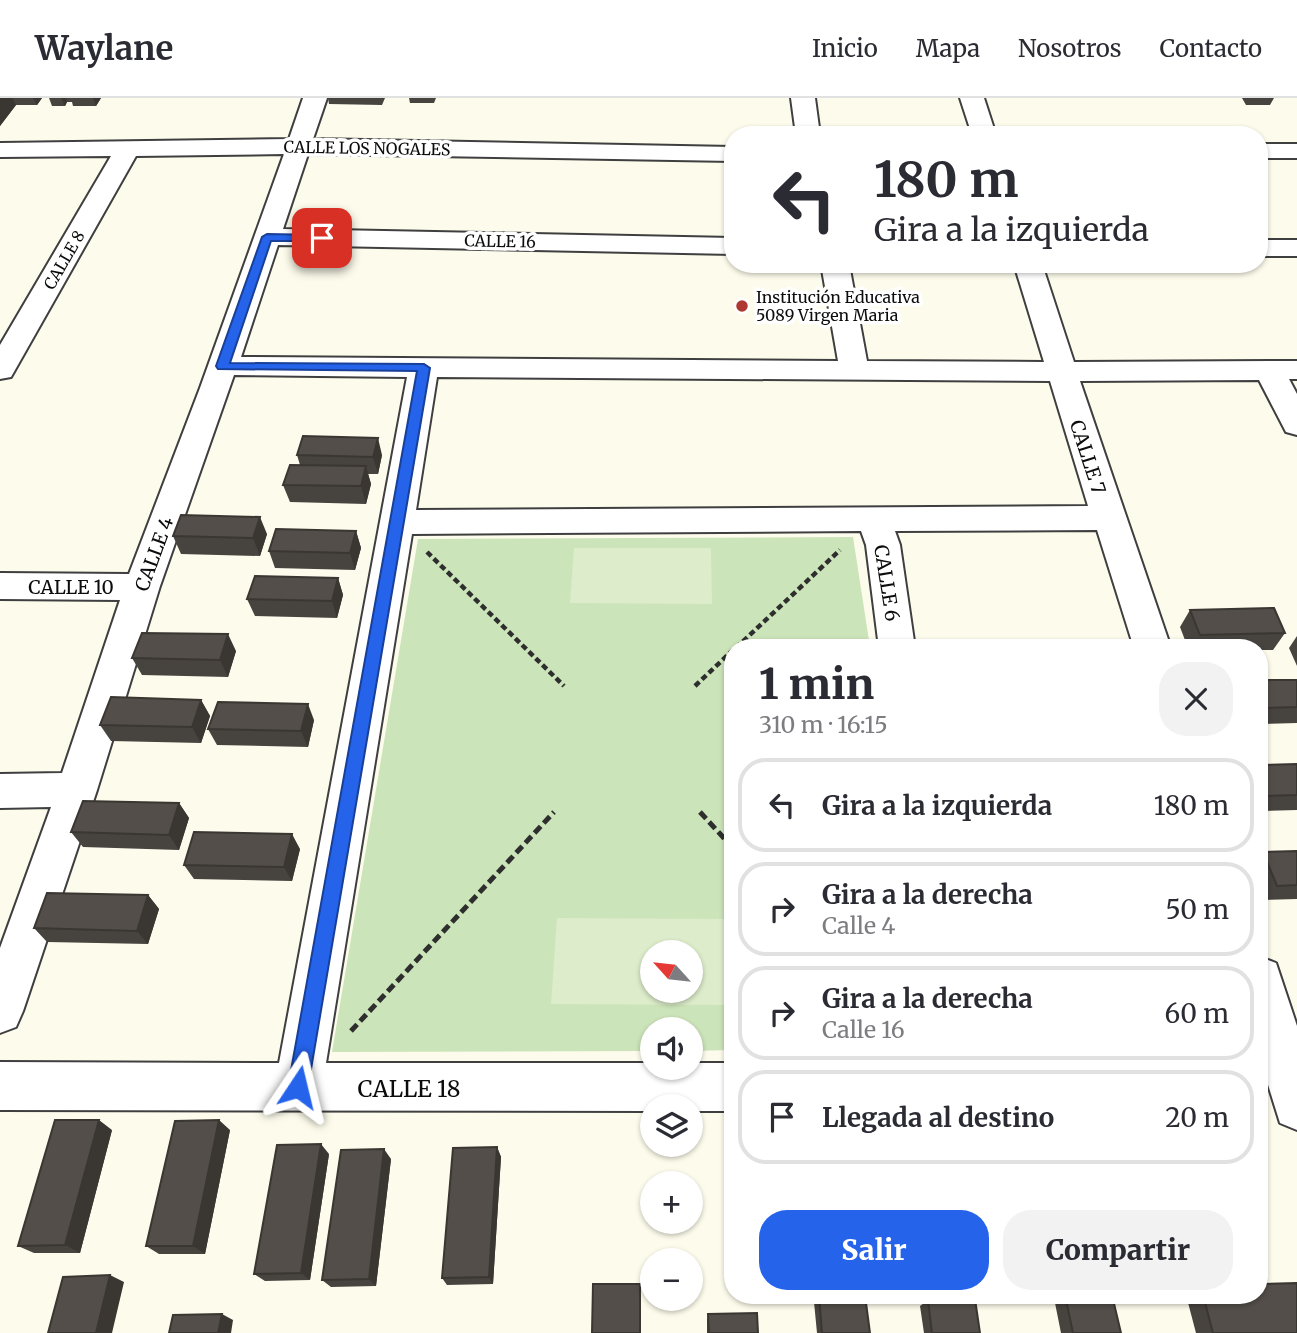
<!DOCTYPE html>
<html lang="es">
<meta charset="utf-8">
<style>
:root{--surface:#fff;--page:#f2f2f3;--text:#2b2b33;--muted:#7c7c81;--line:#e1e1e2;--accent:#2563eb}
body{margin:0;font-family:Merriweather,serif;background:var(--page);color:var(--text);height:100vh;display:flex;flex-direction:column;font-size:26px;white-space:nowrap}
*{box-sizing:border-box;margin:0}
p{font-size:23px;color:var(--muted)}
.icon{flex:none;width:38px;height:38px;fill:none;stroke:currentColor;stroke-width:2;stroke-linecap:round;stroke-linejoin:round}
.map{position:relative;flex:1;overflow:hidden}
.side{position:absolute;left:724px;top:541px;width:544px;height:665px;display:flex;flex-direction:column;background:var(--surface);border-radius:28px;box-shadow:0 2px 5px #0004}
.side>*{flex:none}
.hud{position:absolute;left:724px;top:28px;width:544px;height:147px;border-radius:28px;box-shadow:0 2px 5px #0004;background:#fff;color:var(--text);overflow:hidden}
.needle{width:46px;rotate:297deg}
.fabs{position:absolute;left:640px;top:842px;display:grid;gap:14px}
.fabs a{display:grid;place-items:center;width:63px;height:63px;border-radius:50%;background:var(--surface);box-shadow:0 2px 5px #0004;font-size:35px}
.pin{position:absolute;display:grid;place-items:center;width:60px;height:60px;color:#fff;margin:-30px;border-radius:14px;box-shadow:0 4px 10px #0006}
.me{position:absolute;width:77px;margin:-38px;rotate:10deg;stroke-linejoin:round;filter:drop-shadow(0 0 5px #0008)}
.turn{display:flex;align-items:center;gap:24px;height:147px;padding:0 35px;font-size:32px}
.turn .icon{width:91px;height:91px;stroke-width:2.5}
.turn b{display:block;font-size:49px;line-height:60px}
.round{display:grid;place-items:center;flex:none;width:74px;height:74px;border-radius:28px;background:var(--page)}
.summary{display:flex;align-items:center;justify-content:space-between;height:119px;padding:0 35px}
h1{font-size:42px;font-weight:800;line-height:52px}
.button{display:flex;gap:14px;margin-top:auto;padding:14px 35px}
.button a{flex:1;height:80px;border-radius:28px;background:var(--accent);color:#fff;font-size:28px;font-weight:800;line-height:80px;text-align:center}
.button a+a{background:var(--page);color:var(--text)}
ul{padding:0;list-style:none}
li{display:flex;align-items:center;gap:21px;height:94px;margin:0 14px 10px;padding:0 21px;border:4px solid var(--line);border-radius:28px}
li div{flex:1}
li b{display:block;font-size:26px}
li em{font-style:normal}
header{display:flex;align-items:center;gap:42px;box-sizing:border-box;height:98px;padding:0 35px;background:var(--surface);border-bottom:2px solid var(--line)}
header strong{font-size:33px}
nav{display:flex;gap:38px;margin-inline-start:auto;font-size:24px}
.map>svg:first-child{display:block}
.green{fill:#cce4b9;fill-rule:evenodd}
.pitch{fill:#ddecca;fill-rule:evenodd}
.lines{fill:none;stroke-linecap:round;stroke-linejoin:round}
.minor-casing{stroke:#3f3f3f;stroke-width:4}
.path-far1{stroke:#2e2e2e;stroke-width:4.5;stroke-dasharray:6 3.5;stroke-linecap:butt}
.path{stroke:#2e2e2e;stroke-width:5;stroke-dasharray:9 4.5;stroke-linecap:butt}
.minor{fill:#fff;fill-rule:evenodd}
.wall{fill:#47433f}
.shaded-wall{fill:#3a3733}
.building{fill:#534e49;stroke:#3a3733;stroke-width:2}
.route{fill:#2563eb;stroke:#184099;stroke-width:2}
.poi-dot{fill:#af3731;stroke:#fff;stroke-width:2.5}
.labels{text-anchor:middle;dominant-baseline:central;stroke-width:7;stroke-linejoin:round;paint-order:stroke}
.far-street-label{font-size:16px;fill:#0c0c0c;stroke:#fff}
.far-poi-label{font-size:16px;fill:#0c0c0c;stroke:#fff;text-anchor:start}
.street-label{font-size:19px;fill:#0c0c0c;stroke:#fff}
.near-street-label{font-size:23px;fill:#0c0c0c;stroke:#fff}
</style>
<header>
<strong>Waylane</strong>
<nav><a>Inicio</a><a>Mapa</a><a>Nosotros</a><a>Contacto</a></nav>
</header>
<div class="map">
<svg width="1297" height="1235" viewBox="0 0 1297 1235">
<rect width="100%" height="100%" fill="#fdfcec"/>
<path class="green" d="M853,439L870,549L733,550V952L691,953V931H653V953L332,954L418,441ZM653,854H691V892H653Z"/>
<path class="pitch" d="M574,450H711L712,506L570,505Z
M557,820L725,821L727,907L551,906ZM653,854H691V892H653Z"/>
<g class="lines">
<g class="minor-casing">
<path id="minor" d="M303,0H327L313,41L733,49V63L308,56L283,131L733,140V156L278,147L241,259L838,263L821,166H849L867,263L1044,264L1014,166H1042L1074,264L1297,263V281H1289L1297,296V337L1286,334L1259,282L1080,283L1171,550H1134L1097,432L895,433L900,447L915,550H879L866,447L861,433L412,436L326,965H653V970H691V965H733V1013H691V1008H653V1013L0,1012V964L279,965L407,279L234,277L160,488L97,692L23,913L16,929L0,935V850L51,709L0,710V676L62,675L120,502L0,501V475L129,476L200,290L284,56L136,58L15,272L11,279L0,281V247L111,58L0,59V45L289,41ZM437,279L1050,283L1088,408L416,412Z
M791,0H815L820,37H796Z
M960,0H984L996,37H972Z
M1260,46H1297V60H1260Z
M1260,142H1297V158H1260Z
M1260,859L1276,865L1297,928V1032L1280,1025L1260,961Z"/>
</g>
<path class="path-far1" d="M427,454L564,588
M736,550L840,452
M695,588L733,552"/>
<path class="path" d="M700,714L733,750
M351,933L554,714"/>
<use href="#minor" class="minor"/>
</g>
<path class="wall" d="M0,0H42L37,7H16L0,28Z
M49,0H101L96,8H73L72,4H67L65,8H52Z
M328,0H385L382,7L329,6Z
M409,0H436L434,5H410Z
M1242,0H1274L1270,7H1246Z
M297,357H382L378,376H368L371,386L366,406L290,404L283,387L300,367Z
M356,433L361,450L355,472L275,470L269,453Z
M267,436L260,458L181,456L173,438Z
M338,480L343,497L337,520L255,518L247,501Z
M1190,512L1285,535L1273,552H1260V550H1188L1180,529Z
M1297,538V568L1289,550Z
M236,553L228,579L142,577L132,560Z
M1260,582L1297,609V625L1260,626Z
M201,602L210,618L201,645L111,643L100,627Z
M314,622L308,649L217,647L208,631Z
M1297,666V712L1260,713V667Z
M179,705L189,720L179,752L83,749L71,734Z
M300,751L292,783L194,781L184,767Z
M1297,753V801L1263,802L1260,794V757L1263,754Z
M148,797L159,811L148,846L47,844L34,830Z
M112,1032L80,1155H34L18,1148Z
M230,1032L205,1156H159L146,1148Z
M497,1049L501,1059L493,1186L447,1187L442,1180Z
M329,1056L310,1182L265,1183L254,1176Z
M391,1061L376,1188L331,1189L322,1182Z
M819,1197L870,1235H817L814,1204Z
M1058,1197H1112L1121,1235H1061L1054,1200Z
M1186,1197H1260L1297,1235H1196Z
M928,1202L980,1235H924L920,1208Z
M708,1216L758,1235H707V1222Z"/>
<path class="shaded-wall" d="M0,0H12L16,7L0,28Z
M33,0H42L37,7Z
M61,0H66L67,4L65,8Z
M93,0H101L96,8Z
M378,340L382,357L378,376L373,359Z
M366,368L371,386L366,406L361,388Z
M260,419L267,436L260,458L253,440Z
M356,433L361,450L355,472L350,455Z
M338,480L343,497L337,520L332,503Z
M228,536L236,553L228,579L220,562Z
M201,602L210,618L201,645L192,629Z
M308,606L314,622L308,649L301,633Z
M179,705L189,720L179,752L169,737Z
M292,736L300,751L292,783L284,769Z
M148,797L159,811L148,846L137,833Z
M99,1022L112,1032L80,1155L65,1147Z
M219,1022L230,1032L205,1156L193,1148Z
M321,1046L329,1056L310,1182L301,1175Z
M497,1049L501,1059L493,1186L489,1179Z
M384,1051L391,1061L376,1188L369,1181Z
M110,1177L124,1184L112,1235H96Z
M222,1216L233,1222L231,1235H218Z"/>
<path class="building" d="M303,338L378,340L373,359L297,357Z
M290,367L366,368L361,388L283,387Z
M181,417L260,419L253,440L173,438Z
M276,431L356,433L350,455L269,453Z
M255,478L338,480L332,503L247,501Z
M1274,510L1285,535L1200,537L1190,512Z
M142,535L228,536L220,562L132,560Z
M1260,582H1297V609L1260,610Z
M111,599L201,602L192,629L100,627Z
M218,604L308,606L301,633L208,631Z
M1297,666V697L1260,698V667Z
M83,703L179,705L169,737L71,734Z
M194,734L292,736L284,769L184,767Z
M1297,753V787L1277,788L1263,754Z
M47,795L148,797L137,833L34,830Z
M55,1022H99L65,1147L18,1148Z
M219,1022L193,1148H146L175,1023Z
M321,1046L301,1175L254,1176L277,1047Z
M497,1049L489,1179L442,1180L453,1050Z
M384,1051L369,1181L322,1182L341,1052Z
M110,1177L96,1235H48L63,1179Z
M1297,1185V1235H1213L1203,1197H1260V1186Z
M593,1186H640V1235H592Z
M819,1197H865L870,1235H822Z
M1065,1197H1112L1121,1235H1073Z
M975,1201L980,1235H932L928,1202Z
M757,1215L758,1235H709L708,1216Z
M222,1216L218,1235H169L173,1217Z"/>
<path class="route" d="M267,136L322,137L327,140L322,143H271L230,265L424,266L430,270L308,989L305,996L298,999L291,996L288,989L417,273L218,271L216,268L262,139Z"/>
<circle class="poi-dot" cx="742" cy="208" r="7"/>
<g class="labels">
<g class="far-street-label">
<text transform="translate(367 50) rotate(1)">CALLE LOS NOGALES</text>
<text transform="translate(500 143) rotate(1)">CALLE 16</text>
<text transform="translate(64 162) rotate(-60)">CALLE 8</text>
</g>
<g class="far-poi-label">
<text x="756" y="199">Institución Educativa<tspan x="756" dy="18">5089 Virgen Maria</tspan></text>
</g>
<g class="street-label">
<text transform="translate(1088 359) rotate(72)">CALLE 7</text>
<text transform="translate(154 456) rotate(-70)">CALLE 4</text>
<text transform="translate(887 485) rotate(81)">CALLE 6</text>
<text x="71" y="489">CALLE 10</text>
</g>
<g class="near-street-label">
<text x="409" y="990">CALLE 18</text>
</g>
</g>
</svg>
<div class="fabs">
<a><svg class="needle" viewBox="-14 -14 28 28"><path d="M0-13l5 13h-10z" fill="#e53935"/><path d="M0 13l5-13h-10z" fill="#7c7c81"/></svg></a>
<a><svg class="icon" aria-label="sound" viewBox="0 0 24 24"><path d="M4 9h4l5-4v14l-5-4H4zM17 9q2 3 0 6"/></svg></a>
<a><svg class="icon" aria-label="layers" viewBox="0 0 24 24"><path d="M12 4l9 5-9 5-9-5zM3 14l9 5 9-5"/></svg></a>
<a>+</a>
<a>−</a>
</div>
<div class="pin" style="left:322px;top:140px;background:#d93025"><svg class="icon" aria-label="arrive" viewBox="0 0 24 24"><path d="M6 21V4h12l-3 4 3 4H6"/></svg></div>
<svg class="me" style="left:298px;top:989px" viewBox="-20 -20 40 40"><path d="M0-17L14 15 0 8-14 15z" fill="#2563eb" stroke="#fff" stroke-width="4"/></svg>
<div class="hud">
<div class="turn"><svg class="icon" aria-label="left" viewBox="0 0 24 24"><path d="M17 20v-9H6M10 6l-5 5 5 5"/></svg><div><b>180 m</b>Gira a la izquierda</div></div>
</div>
<section class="side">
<div class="summary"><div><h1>1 min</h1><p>310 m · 16:15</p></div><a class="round"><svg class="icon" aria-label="close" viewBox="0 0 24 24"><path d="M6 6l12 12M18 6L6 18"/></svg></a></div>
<ul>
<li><svg class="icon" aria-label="left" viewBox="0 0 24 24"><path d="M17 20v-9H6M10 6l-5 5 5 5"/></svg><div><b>Gira a la izquierda</b></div><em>180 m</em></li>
<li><svg class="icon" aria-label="right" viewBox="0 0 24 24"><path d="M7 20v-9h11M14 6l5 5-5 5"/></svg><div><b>Gira a la derecha</b><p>Calle 4</p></div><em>50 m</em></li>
<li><svg class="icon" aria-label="right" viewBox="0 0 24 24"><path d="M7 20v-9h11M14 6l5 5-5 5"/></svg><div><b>Gira a la derecha</b><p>Calle 16</p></div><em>60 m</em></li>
<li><svg class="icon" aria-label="arrive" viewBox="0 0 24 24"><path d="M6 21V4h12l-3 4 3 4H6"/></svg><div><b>Llegada al destino</b></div><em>20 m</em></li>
</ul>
<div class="button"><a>Salir</a><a>Compartir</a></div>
</section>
</div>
